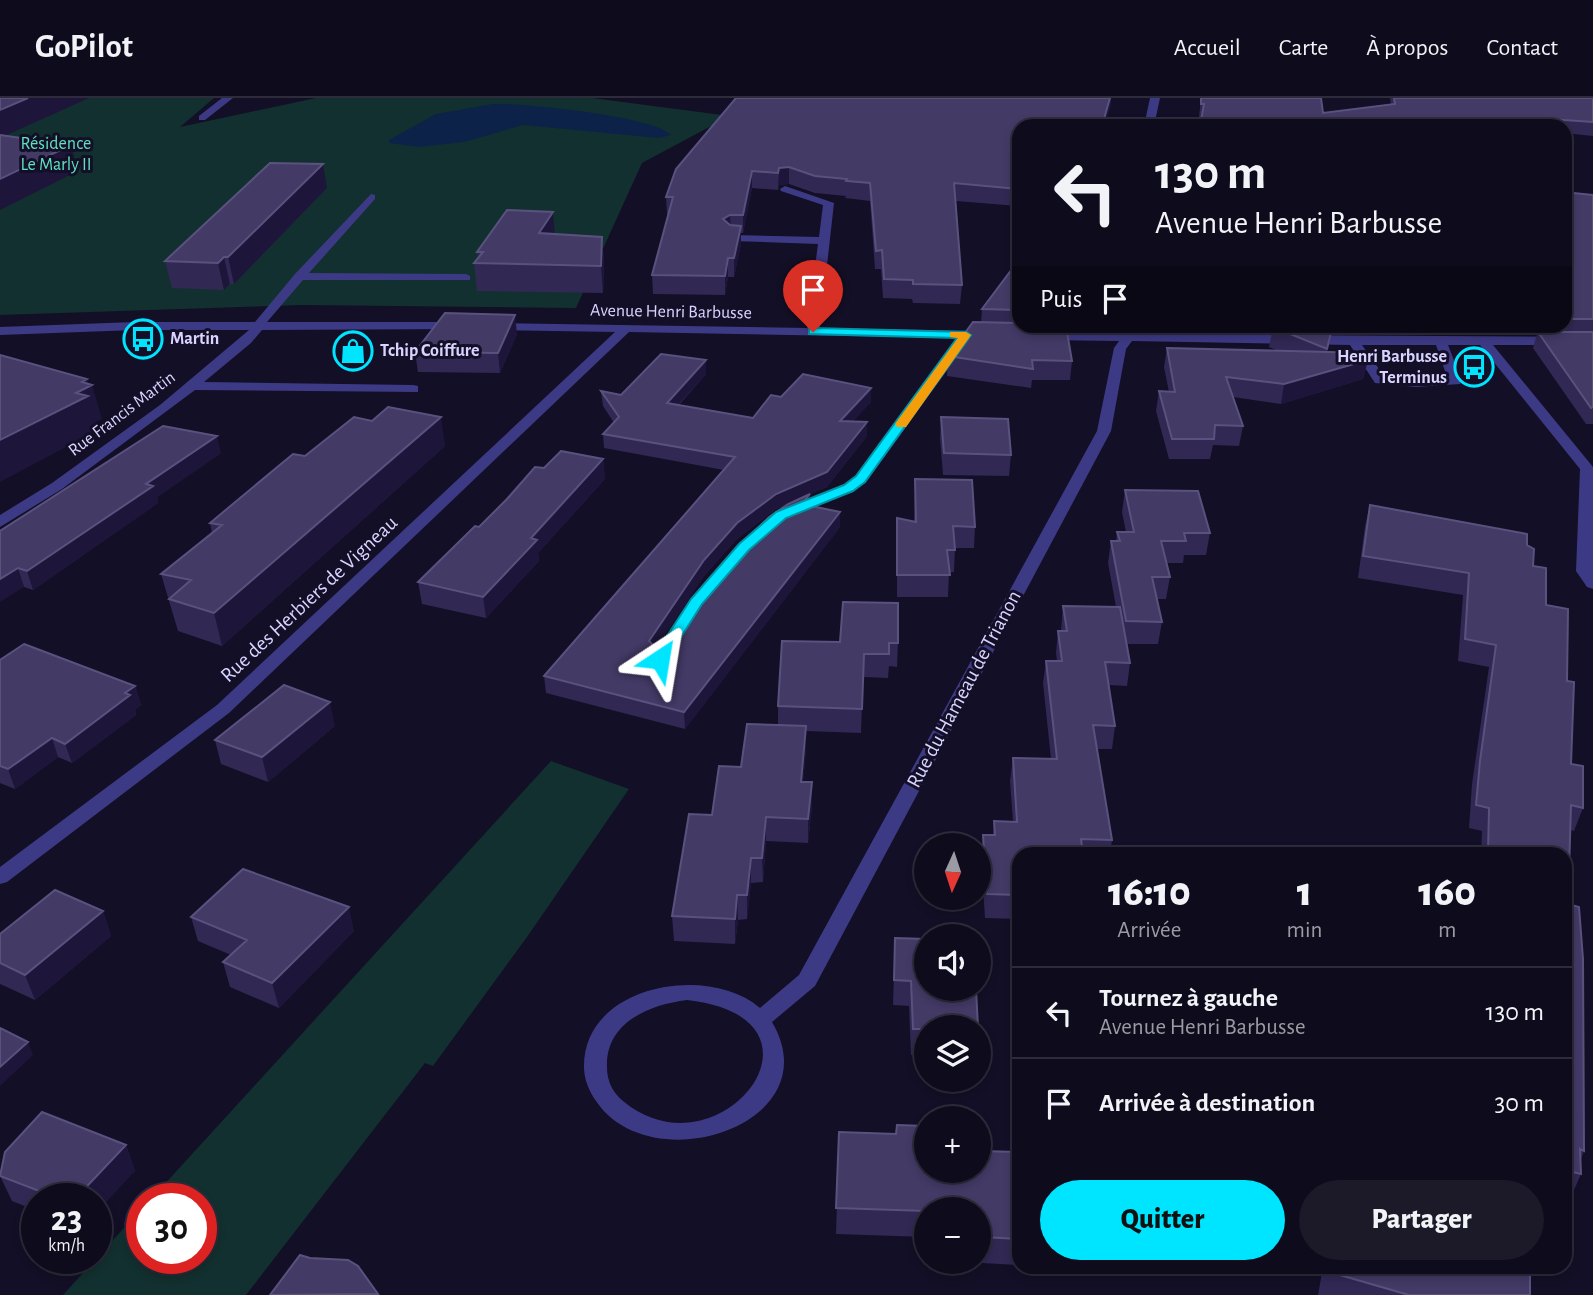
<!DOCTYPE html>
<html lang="fr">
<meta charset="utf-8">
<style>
:root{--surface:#0e0b1c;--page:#1c1929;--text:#f1f3f6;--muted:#9b9ba3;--line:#2e2b3b;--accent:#00e5ff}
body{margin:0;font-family:"Alegreya Sans",sans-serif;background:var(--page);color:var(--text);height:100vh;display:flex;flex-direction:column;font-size:26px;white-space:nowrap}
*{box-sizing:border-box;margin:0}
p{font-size:23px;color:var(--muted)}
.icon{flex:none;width:38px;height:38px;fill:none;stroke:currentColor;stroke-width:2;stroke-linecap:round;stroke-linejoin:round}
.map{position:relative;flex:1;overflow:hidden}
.sheet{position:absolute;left:1012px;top:749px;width:560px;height:427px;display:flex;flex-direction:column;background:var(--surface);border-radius:21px;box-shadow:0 4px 10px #0003,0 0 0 2px var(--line)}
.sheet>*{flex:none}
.banner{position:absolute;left:1012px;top:21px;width:560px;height:214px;border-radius:21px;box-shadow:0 4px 10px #0003,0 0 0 2px var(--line);background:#0e0b1c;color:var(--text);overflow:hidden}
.needle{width:46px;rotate:183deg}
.controls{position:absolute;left:914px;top:735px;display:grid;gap:14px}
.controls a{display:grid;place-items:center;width:77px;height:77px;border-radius:50%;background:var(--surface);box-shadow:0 4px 10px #0003,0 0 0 2px var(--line);font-size:35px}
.speed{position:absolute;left:21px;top:1085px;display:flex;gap:14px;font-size:35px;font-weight:700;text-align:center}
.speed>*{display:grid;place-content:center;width:91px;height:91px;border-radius:50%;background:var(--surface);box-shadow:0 4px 10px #0003,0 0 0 2px var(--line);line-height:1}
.speed small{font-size:18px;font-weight:400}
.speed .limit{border:10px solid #d22;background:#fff;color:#111}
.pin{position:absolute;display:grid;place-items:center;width:60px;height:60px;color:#fff;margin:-72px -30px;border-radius:50% 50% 50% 0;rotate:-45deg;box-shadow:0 0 7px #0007}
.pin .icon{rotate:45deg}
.me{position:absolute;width:77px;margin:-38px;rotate:33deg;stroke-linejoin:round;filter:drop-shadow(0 0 5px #0008)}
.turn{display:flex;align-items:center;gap:24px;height:147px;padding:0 28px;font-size:32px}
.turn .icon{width:91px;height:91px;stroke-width:2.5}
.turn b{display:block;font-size:49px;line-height:60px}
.then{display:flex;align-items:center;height:66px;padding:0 28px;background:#0003;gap:14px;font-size:26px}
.eta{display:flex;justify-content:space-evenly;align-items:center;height:119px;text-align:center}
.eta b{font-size:42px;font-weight:800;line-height:49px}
.action{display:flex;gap:14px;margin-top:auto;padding:14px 28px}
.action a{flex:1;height:80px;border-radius:42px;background:var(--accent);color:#111;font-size:28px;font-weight:800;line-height:80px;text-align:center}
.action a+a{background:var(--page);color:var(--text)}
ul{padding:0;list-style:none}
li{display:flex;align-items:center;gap:21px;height:91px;padding:0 28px;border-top:2px solid var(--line)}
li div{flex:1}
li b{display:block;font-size:26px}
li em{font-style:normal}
header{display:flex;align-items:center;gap:42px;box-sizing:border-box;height:98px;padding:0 35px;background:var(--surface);border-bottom:2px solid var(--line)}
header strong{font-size:33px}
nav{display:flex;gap:38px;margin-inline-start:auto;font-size:24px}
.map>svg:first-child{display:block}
.green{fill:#12302f}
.water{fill:#0c2248}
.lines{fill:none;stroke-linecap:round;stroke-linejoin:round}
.minor{fill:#3d3a85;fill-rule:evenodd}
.wall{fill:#312854;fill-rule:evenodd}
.shaded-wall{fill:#1d163a}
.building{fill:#433a66;stroke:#5a527e;stroke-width:2}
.route{fill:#00e5ff;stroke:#0095a6;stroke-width:2}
.slow{fill:#f59e0b}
.labels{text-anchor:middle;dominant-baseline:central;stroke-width:6;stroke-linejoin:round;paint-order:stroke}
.far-park-label{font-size:18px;fill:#5fe0c0;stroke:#130f26}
.far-street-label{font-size:18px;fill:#d9d4ff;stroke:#130f26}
.far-poi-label{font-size:18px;font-weight:bold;fill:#d9d4ff;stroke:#130f26;text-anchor:start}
.street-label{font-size:21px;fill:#d9d4ff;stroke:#130f26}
</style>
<header>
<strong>GoPilot</strong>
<nav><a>Accueil</a><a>Carte</a><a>À propos</a><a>Contact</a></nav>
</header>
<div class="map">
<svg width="1593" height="1197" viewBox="0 0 1593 1197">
<rect width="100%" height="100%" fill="#130f26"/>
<path class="green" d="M0,0H214L180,29L316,0H592L730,18L642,65L576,210L302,207L0,217Z
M551,663L629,691L527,839L433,968L425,965L246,1197H63L142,1110V1160H201V1101H151Z"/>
<path class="water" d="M493,6C523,5 654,18 671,37L659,40L523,27L464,44L419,49L389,45V42L436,16Z"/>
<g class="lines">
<path class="minor" d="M222,0H233L205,22H199V18Z
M1150,0H1160L1154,28H1144Z
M785,88L834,105L820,230L987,233L993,237L987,241L966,240V246L866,384L854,393L793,417H783L781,414L844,387L856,378L958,240L629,234L229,615L7,784L0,786V769L217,607L615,234L493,232L487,228L489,225L807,230L818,146L732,143L726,140L732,137L819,139L823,107L781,93L780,91Z
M371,96L375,97V101L309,175L466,176L470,178V182H303L267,224H458L464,228L462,231L262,232L251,245L204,284L413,287L418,288V294L195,292L62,391L0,429V417L52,385L160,307L249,232H135L0,237V229L135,224H255L295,176Z
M1129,229L1133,230L1135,236L1593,239V247H1493L1593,369V491L1587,489L1576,473L1580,371L1480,247H1448L1462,283L1460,286L1416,289L1375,285L1350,247L1132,243L1126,251L1111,333L815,888L772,924C832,1026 651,1085 596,1003C589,993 584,981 584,969C583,887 708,865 760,910L799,877L1097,333L1114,250L1119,243L1046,242L1040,238L1046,234L1123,236L1125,230ZM1362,247H1436L1447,279L1416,281L1384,278ZM687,902C847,920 719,1083 623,1003C613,995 607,983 607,970C605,925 648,907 687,902Z
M728,462L736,467L703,507L666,565H654L652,561L691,501L722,464Z"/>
</g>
<path class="wall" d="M736,0H1111V7L1018,28V108L956,103L962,187L960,206L913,205L912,201L883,200L881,171H875L870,103L845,100L846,98L815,95L789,86L779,87L778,92L752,90L743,135H741V146L734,179H728L725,197L653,196L652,177L669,116H667L666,99Z
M1201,0L1323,15L1391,6L1390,0H1593V38L1564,35V28H1200L1202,19H1199Z
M327,90L234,186H230L224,192L172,190L165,163Z
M1564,94L1593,97V326H1586L1533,250L1537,236H1524L1518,228H1564Z
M555,136L602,139L604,165L603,195L477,193L474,165L478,160L477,154Z
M1018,171V228L1072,263L1070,282H1032L1031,290L947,278L948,258L981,225L982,211Z
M1219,228H1333L1327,254L1368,262L1363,281L1281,306L1233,299L1243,328L1239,348L1213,347L1210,361H1169L1156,313L1159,293L1169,294L1164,269L1167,250L1279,253L1269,249L1272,235H1237Z
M517,236L500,275L418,274L415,254Z
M706,262V276L679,307L753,320L781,299L871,304L853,323L867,338L827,389L810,396V408L840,414V429L685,631L546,595L544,578L724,372L604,350L603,336L614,325L603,308L601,293L621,297ZM800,400L667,550L658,552L656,550L704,478L737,441L776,411Z
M941,319L1011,357L1009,378L943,377L940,340Z
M445,348L222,548L178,533L161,476L212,435L210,425L305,358Z
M221,355L157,399L158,405L33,492L24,489L0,433Z
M603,361L605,381L538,455L539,463L486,520L422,506L418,484L544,370Z
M915,381L975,429L974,450H955L954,474H949L948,499H897V420L914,424Z
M1125,392L1210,435L1206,457H1184L1183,465H1166L1170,479L1166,501H1157L1162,524L1158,546H1127L1130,565L1127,588L1109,587L1115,628L1112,651H1097L1112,742L1110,756H1018V821L985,820L981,760L983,737H993L994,723L1013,724L1010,683L1013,660L1051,661L1043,585L1046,563H1057L1056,555L1058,533H1061L1063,508L1116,509L1108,465L1111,443H1116L1117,434H1126L1122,414Z
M1370,407L1527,447L1546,507L1567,583L1571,666L1583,710L1574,733L1570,732L1569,773L1584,1053L1581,1061V1076L1570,1101L1564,1099V756H1481L1482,733L1469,730L1472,686L1489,569L1458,563L1463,497L1358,480L1365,428Z
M782,543L898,545L897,569L889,568L888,580L863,579L861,635L806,633V651L803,684H812V708L808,745L766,743L763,784L751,785L747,821L738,822L735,846L674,843L672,818L712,717L741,669L778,627V608Z
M0,562L135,588L141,607L135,612L136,617L72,665L58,659L15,691L0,685Z
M335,628L268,684L221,666L215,642Z
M103,813L111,838L35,902L0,886V836Z
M191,819L354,833L279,910L230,889L223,864L231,857L198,843Z
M895,840L926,841V957H911L909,908L893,907Z
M839,1034L982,1053L1018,1054V1167L982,1165L980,1141H978V1111H926V1139L836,1136Z
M126,1047L135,1073L96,1101H37V1113L12,1103L0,1078Z
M1062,1169H1158L1157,1174Z
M1323,1169H1530V1197H1318Z"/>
<path class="shaded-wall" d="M28,0H89L0,40V12Z
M1110,0H1111V7L1105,28H1102Z
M71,47L78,73L0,112V81Z
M323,66L327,90L234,186L228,159Z
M789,69V86L779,87L778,92L779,70Z
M752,73V90L743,135V117Z
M553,114L555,140L539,135Z
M730,117L731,135L723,121Z
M741,128V146L734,179V160Z
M602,139L604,165L603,195L601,168Z
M224,159L230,186L224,192L218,165Z
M728,160V179L725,197V178Z
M515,217L517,236L500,275L498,255Z
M706,262V276L667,319V305Z
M1368,262L1363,281L1281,306L1284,286Z
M87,281L89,288L92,287L102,321L96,324L98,332L0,384V342Z
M871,290V304L840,338V323Z
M441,319L445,348L222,548L214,515Z
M867,324V338L827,389L810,396V411L802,406L809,397L776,411L737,441L704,478L650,560L649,543L704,462L737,425Z
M217,338L221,355L157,399L158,405L33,492L27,473L146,386Z
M603,361L605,381L538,455L539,463L486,520L483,499L531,440Z
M840,414V429L685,631L684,614Z
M18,470L24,489L0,504V481Z
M135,588L141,607L135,612L136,617L72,665L65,646Z
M330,604L335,628L268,684L262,659Z
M806,628V651L801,707V684Z
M52,640L58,659L15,691L8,671Z
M812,684V708L808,745V721Z
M766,719V743L763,784L762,760Z
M751,760V785L747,821V797Z
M737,797L738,822L735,846V821Z
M349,809L354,833L279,910L272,885Z
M103,813L111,838L35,902L25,877Z
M28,944L33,957L0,988V969Z
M126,1047L135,1073L96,1115V1101H75Z"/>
<path class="building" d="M0,0H28L0,12Z
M736,0H1110L1102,28H1018V91L954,85L962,187L913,186V182L884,181L882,152L876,153L870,85L846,83L847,81L815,78L789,69L779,70L778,75L752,73L743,117H730L723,121L730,127L741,128L734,160H728L725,178L652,177L673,99H666L676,71Z
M1201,0H1321L1323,15L1395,6L1394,0H1593V24L1550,21L1551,28H1200L1204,6H1201Z
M0,37L71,47L0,81Z
M270,65L323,66L228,159H224L218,165L165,163Z
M1564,94L1593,97V221H1564Z
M507,112L553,114L539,135L602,139L601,168L474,165L483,154H477Z
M1012,171H1018V212L982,211Z
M445,215L515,217L498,255L415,254Z
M973,224L1018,225V228H1066L1072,263L1032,262L1033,271L948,258Z
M1273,229L1332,230L1327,251Z
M1538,234H1593V309L1591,310Z
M1167,250L1367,255L1368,262L1284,286L1226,279L1243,328L1215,327L1214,341H1172L1159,293L1175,294Z
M661,256L706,262L667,305L753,320L771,297L781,299L803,276L871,290L840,323L867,324L827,374L776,396L737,425L704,462L649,543L658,552L667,550L736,452L769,419L788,406L810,396L802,406L840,414L684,614L544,578L735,359L603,336L619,319L601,293L621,297Z
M0,257L87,281L82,284L92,287L76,295L88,298L0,342Z
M388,309L441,319L214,515L169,501L191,482L161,476L222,427L210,425L293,356L305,358L354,319L372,323Z
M941,319L1008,321L1011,357L944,355Z
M163,328L217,338L146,386L153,388L27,473L18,470L0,481V433Z
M561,353L603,361L531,440L537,442L483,499L418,484L475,428L479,429L507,401L535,369L544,370Z
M915,381L972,382L975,429L953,428L955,452H947L950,477H897V420L916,424Z
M1125,392L1198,393L1210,435H1184L1186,443H1161L1170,479H1152L1162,524L1126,523L1111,443H1120L1117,434H1134Z
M1370,407L1527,436V447L1534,451L1533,468L1546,470V507L1568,511L1567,583L1574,584L1571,666L1583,668V710L1571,707L1569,773L1571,807L1579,809L1583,861L1584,1053L1580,1051L1581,1076L1564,1072V756H1488L1489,710L1476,707L1480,663L1496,547L1465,541L1469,475L1363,458Z
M843,504L898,505V545H889V556H864L862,611L778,608L782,543L840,544Z
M1063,508L1120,509L1130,565L1105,564L1115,628L1093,627L1112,742L1081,741L1083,756H1018V797L987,796L983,737H995L994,723L1017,724L1013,660L1057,661L1046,563H1062L1058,533H1067Z
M24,546L135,588L125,595L130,597L65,646L52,640L8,671L0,668V562Z
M284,587L330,604L262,659L215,642Z
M747,626L806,628L801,684H812L808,721L766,719L762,760H751L747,797H737L735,821L672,818L689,716L712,717L719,668L741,669Z
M243,771L349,809L272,885L223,864L247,842L191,819Z
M55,792L103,813L25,877L0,865V836Z
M895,840L926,841V891H976L978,929H926V931H913L911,883L894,882Z
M0,930L28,944L0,969Z
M42,1014L126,1047L75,1101H60L0,1078L5,1054Z
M897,1027L926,1028V1073H978V1030H982V1053L1018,1054V1141L984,1139L983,1116L978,1115V1111H926V1113L836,1110L839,1034L896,1036Z
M300,1157L310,1160L348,1162L358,1168L378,1196L270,1197Z
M1327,1169H1437L1444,1172V1169H1530V1197H1409L1326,1173Z"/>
<path class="route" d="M813,230L966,234L971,237L865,384L853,393L786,420L749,452L702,506L665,564H654L652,561L691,501L739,446L776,414L844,387L856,378L957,240L809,236V231Z"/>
<path class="slow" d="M950,234H966L971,237L906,329H897L895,326L958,240L950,239Z"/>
<defs>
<g id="bus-ring" transform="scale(2.0125)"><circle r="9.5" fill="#130f26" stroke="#00e5ff" stroke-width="1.5"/><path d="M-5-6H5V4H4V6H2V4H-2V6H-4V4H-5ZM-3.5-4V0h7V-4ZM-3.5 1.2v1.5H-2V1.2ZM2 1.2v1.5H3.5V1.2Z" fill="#00e5ff"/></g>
<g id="shop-ring" transform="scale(2.0125)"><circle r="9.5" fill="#130f26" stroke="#00e5ff" stroke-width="1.5"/><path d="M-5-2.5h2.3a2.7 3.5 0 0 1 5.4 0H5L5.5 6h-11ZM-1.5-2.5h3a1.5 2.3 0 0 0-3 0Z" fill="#00e5ff"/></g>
</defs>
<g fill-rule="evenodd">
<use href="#bus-ring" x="143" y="241"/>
<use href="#shop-ring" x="353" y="253"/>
<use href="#bus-ring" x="1474" y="269"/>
</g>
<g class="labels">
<g class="far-park-label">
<text x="56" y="46">Résidence<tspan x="56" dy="21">Le Marly II</tspan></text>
</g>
<g class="far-street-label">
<text transform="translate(671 214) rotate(1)">Avenue Henri Barbusse</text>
<text transform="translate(122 316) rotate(-37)">Rue Francis Martin</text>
</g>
<g class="far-poi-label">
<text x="170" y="241">Martin</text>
<text x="380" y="253">Tchip Coiffure</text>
<text x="1447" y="259" text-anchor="end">Henri Barbusse<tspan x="1447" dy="21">Terminus</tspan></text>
</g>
<g class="street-label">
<text transform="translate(309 501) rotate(-43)">Rue des Herbiers de Vigneau</text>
<text transform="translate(964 591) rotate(-62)">Rue du Hameau de Trianon</text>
</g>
</g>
</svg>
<div class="controls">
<a><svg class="needle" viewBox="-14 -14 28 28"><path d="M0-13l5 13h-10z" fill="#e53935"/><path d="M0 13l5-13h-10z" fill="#9b9ba3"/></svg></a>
<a><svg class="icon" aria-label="sound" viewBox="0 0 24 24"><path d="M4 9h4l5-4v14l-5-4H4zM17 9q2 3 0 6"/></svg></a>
<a><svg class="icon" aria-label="layers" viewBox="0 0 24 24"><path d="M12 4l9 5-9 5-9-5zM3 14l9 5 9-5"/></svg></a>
<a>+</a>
<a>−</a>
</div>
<div class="speed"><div>23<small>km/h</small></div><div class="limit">30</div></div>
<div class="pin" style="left:813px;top:234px;background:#d93025"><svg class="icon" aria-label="arrive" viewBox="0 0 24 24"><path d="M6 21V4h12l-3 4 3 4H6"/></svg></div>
<svg class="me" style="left:660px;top:561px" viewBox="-20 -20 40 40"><path d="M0-17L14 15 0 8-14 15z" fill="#00e5ff" stroke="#fff" stroke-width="4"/></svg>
<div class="banner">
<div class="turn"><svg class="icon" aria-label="left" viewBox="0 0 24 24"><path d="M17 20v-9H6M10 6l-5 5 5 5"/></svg><div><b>130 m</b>Avenue Henri Barbusse</div></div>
<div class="then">Puis<svg class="icon" aria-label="arrive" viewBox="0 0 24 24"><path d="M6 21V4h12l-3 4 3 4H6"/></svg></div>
</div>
<section class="sheet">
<div class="eta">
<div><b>16:10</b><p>Arrivée</p></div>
<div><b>1</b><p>min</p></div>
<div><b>160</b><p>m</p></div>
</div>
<ul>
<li><svg class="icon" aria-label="left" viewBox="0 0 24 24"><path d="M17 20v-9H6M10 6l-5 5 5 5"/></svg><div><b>Tournez à gauche</b><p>Avenue Henri Barbusse</p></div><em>130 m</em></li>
<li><svg class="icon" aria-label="arrive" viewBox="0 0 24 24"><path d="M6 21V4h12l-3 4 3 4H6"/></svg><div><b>Arrivée à destination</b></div><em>30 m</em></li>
</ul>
<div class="action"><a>Quitter</a><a>Partager</a></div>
</section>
</div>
